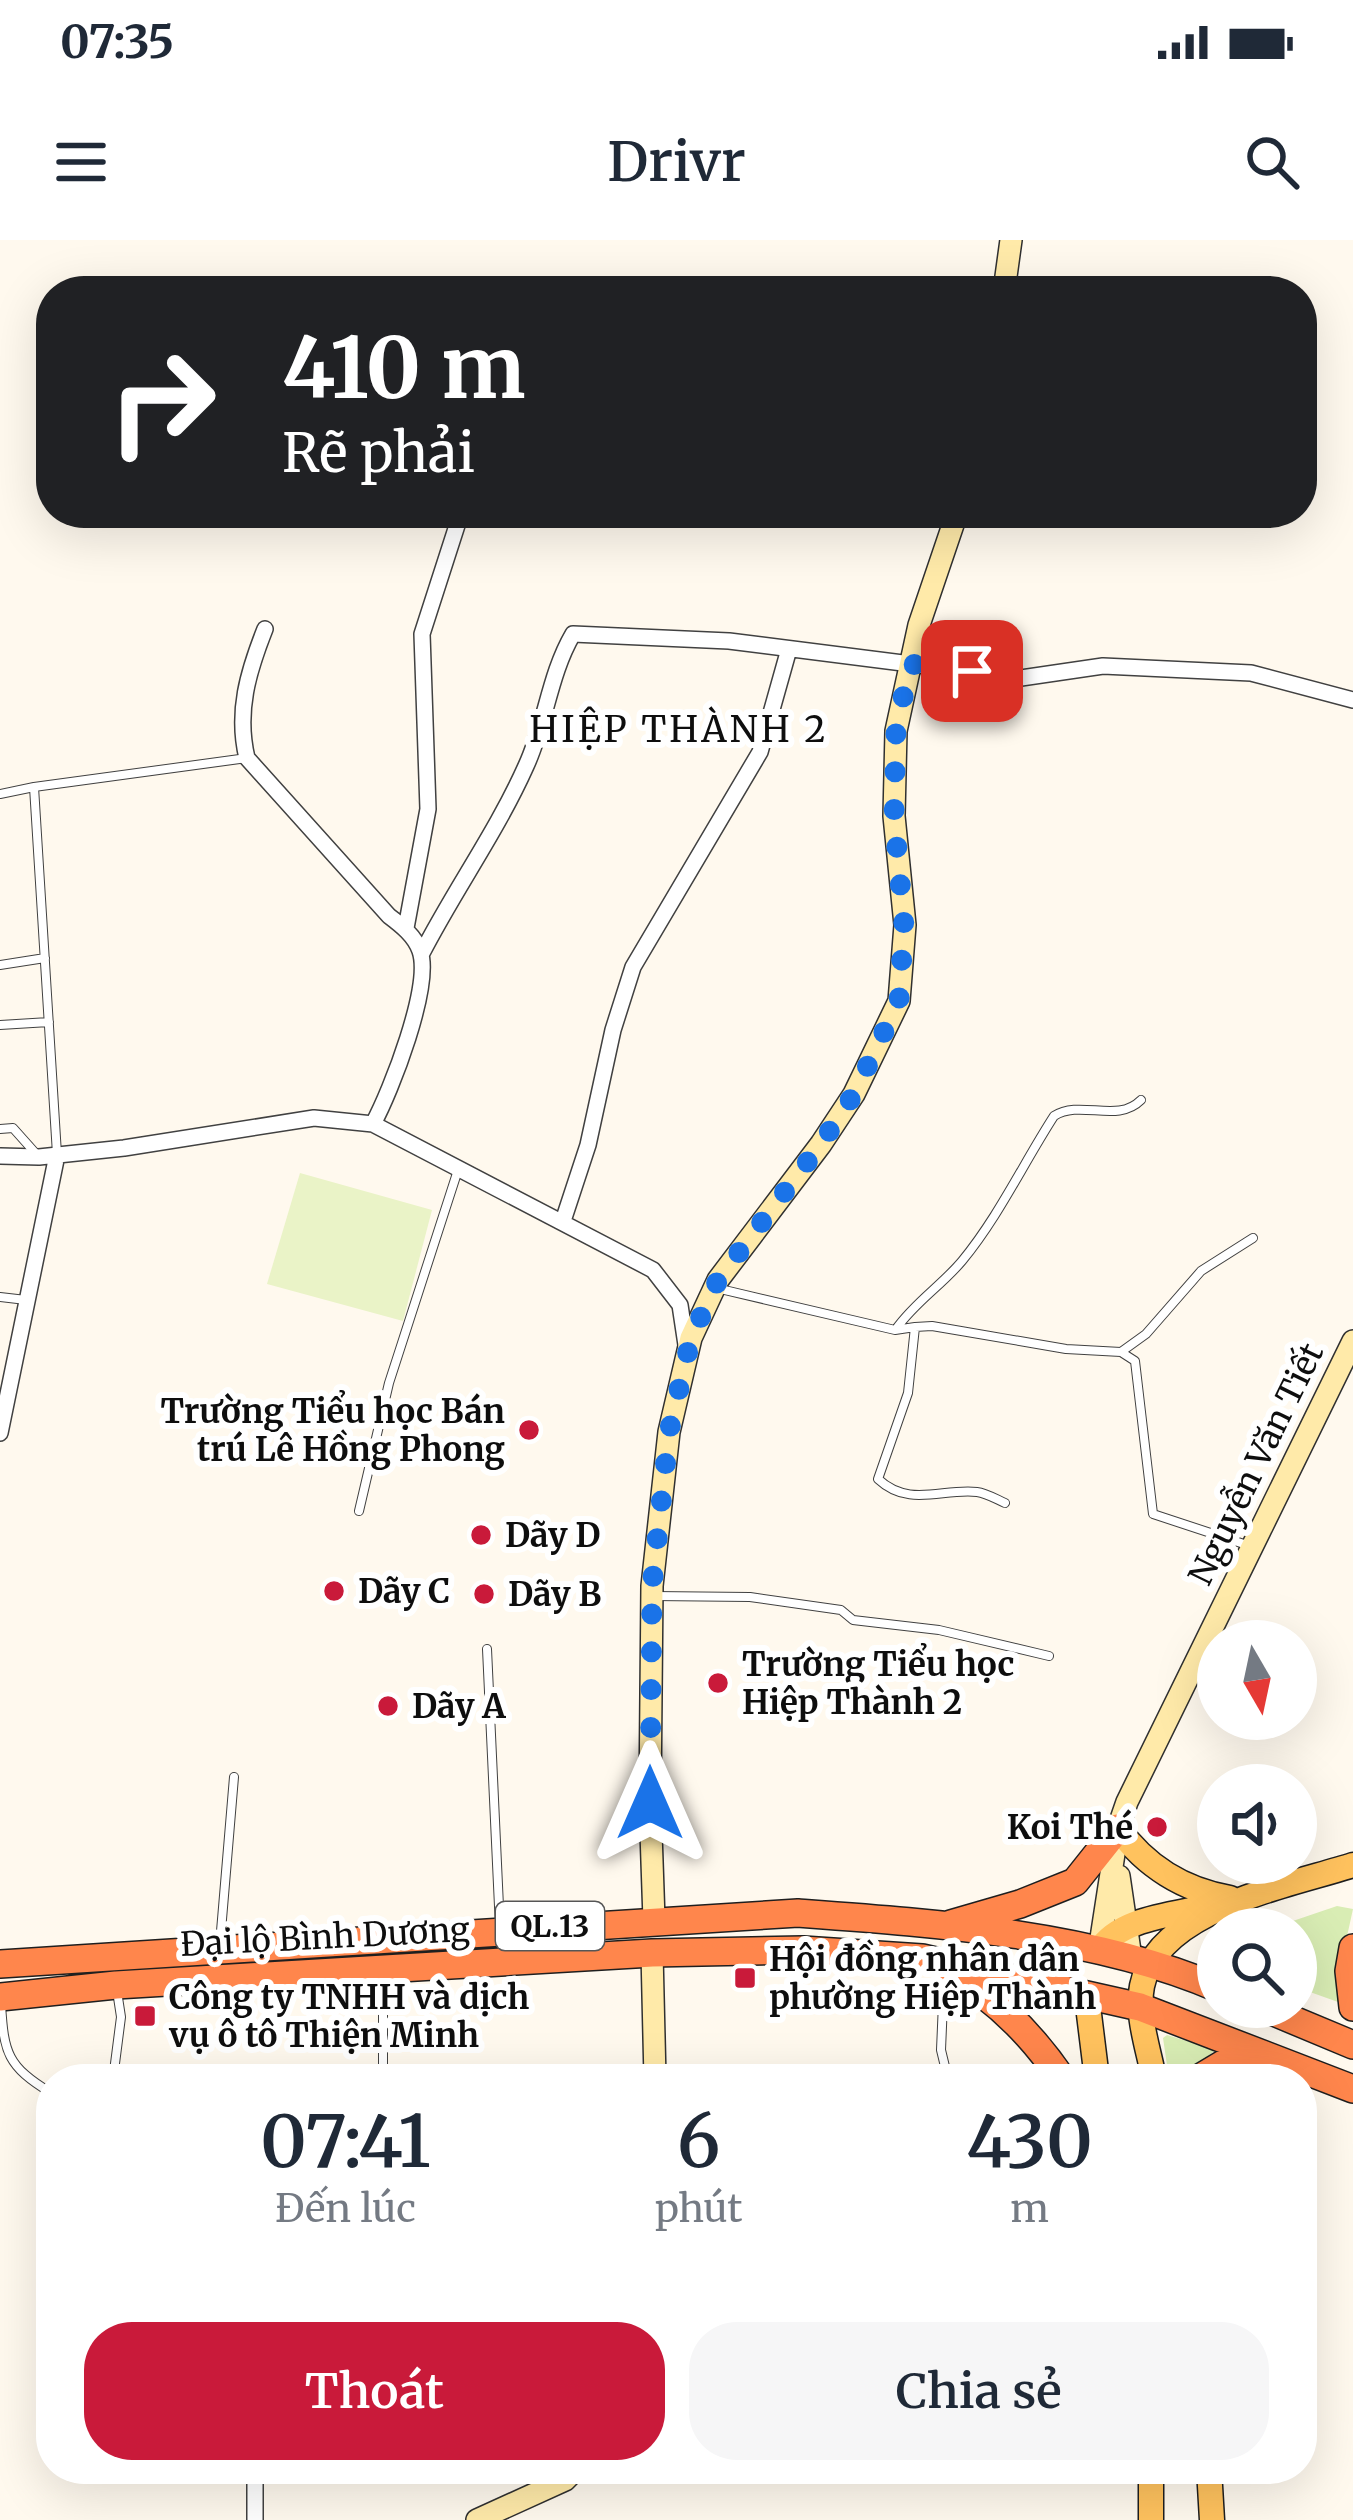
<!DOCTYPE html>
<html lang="vi">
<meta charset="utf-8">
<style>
:root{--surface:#fff;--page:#f6f6f7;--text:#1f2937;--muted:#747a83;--accent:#c91a3a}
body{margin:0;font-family:Merriweather,serif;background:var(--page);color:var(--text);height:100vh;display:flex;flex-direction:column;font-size:45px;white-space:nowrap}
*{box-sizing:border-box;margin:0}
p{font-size:39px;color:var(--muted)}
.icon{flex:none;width:66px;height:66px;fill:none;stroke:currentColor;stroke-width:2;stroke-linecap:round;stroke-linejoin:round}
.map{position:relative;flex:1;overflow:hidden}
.sheet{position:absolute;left:36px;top:1824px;width:1281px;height:420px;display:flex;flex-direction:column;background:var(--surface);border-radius:48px;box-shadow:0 12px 48px #0002}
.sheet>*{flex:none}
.top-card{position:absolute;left:36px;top:36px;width:1281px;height:252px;border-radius:48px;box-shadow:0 12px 48px #0002;background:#202124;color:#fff;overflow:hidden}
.needle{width:78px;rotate:171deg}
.buttons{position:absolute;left:1197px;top:1380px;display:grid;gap:24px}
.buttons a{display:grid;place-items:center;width:120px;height:120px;border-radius:50%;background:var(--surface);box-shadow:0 12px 48px #0002;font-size:60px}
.pin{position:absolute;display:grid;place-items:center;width:102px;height:102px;color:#fff;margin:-51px;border-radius:24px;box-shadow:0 6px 18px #0006}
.me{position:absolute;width:132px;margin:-66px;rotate:0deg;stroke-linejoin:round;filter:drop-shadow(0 0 9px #0008)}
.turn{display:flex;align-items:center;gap:42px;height:252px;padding:0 48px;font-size:54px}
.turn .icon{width:156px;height:156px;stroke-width:2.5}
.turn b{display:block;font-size:84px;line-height:102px}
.eta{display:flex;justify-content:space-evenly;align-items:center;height:204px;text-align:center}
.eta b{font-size:72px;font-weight:600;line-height:84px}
.action{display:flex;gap:24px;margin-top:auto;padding:24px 48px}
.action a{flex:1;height:138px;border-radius:48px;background:var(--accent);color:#fff;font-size:48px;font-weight:600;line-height:138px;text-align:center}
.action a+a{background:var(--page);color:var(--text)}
.status{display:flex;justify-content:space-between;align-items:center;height:84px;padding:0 60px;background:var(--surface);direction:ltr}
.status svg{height:33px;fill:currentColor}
header{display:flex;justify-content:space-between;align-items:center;height:156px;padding:0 48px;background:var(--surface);font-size:54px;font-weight:600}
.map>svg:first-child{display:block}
.green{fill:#d9edb4}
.pitch{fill:#eaf3c7}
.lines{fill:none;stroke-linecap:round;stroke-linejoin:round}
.lane-casing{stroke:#414141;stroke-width:10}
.street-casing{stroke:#414141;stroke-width:18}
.secondary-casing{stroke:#303030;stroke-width:24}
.primary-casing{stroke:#1f1f1f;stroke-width:27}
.highway-casing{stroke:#1f1f1f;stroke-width:30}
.lane{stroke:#fff;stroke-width:8}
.street{stroke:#fff;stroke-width:15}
.secondary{stroke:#ffeaa9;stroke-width:21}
.primary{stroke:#ffc25e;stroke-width:24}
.highway{stroke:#ff864c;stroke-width:27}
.route{stroke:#1a73e8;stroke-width:21;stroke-dasharray:0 37.8}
.poi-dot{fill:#c91a3a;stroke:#fff;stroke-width:4.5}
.labels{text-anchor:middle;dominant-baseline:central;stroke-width:12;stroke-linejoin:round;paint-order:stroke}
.shield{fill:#fff;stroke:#565656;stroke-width:3}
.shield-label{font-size:30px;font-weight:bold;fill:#0e0e0e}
.poi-label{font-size:33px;font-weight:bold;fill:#0e0e0e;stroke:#fff;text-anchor:start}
.street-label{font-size:33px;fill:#0e0e0e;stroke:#fff}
.neighbourhood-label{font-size:36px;letter-spacing:3px;fill:#0e0e0e;stroke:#fff}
</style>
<div class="status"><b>07:35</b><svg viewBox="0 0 49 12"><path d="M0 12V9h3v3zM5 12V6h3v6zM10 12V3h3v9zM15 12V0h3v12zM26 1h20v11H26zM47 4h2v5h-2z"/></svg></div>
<header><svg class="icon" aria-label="menu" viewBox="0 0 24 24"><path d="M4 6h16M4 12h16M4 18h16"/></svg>Drivr<svg class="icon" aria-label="search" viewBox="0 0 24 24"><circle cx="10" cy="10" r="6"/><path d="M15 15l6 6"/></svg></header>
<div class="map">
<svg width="1353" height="2280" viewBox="0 0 1353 2280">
<rect width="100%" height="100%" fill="#fff9ee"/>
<path class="green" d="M1337,1666L1353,1669L1344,1710L1343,1759L1338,1762L1296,1747V1689H1269Z
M1167,1795L1213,1809V1812L1180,1839H1169L1163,1798Z"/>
<path class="pitch" d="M300,933L432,970L403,1081L267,1044Z"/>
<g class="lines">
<g class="lane-casing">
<path id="lane" d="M34,547L247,518
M0,554L34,547L57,914
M0,725L45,718
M0,785L49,782
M0,889L13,888L38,916
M716,1048L895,1090L915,1087L908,1153L878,1239C909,1268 942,1248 977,1252C986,1253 996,1259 1005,1263
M0,1057L26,1060
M915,1087L932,1086L1066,1109L1121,1112L1135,1121L1153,1274L1247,1305
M896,1089C915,1062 941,1046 962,1021C999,976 1023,924 1054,876C1081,859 1117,884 1141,860
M1121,1112L1146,1094L1201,1031L1253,998
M359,1271L389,1143L458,930
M653,1356L750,1357L841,1370L853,1380L939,1390L1049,1416
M487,1409L500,1688
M220,1703L234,1537
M944,1739L941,1810L948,1839
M1,1764C4,1813 7,1826 51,1853
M113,1839L121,1777L117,1751
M383,1839V1737"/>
</g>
<g class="street-casing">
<path id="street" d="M265,389C248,432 236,472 247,518L389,676C401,685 415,696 420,711C432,746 391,851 373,884L653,1030L680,1065L686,1105
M406,688L428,569L422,394L461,273
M422,713C455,649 497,591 526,526C546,483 549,435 573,394L729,401L1021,438L1103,426L1251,433L1353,460
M0,916L39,917L124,908L314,878L373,884
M563,981L588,905L613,790L633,727L760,512L789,409
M0,1193L57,915
M255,2280V2229"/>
</g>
<g class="secondary-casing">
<path id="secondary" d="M1004,51L1011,0
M1119,1636L1131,1718
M654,1680L650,1563L652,1346L669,1192L691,1098L718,1040L821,904L854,854L899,761L905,685L894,576L896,491L919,385L957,273
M1099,1711L1118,1588L1127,1562L1353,1101
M652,1713L655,1839
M477,2280L565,2240L576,2229"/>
</g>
<g class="primary-casing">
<path id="primary" d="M1118,1588C1145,1626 1184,1650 1230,1658
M1099,1711C1117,1680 1168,1675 1201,1668
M1087,1758L1097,1839
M1154,1839C1149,1810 1136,1776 1142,1746C1157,1669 1288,1646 1353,1625
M1151,2229V2280
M1209,2229L1212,2280"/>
</g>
<g class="highway-casing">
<path id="highway" d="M951,1684L1020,1664L1075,1642L1118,1588
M1353,1708L1349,1731L1353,1767
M0,1724L798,1673C934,1683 1093,1694 1218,1748
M947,1731C994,1756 1032,1795 1062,1839
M0,1757L116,1745L652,1713L803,1710L922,1718L1140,1767L1353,1849
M1262,1767L1353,1805
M1198,1839L1228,1821L1260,1815"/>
</g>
<use href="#lane" class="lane"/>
<use href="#street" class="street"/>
<use href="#secondary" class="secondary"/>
<use href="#primary" class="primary"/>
<use href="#highway" class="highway"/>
</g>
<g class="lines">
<path class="route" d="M650,1563L652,1346L669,1192L691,1098L718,1040L821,904L854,854L899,761L904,685L894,576L896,491L910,424L972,431"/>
</g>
<g class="poi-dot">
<circle cx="529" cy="1190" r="12"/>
<circle cx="481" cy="1295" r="12"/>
<circle cx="334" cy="1351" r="12"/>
<circle cx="484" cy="1354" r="12"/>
<circle cx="718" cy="1443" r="12"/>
<circle cx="388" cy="1466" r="12"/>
<circle cx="1157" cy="1587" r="12"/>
<rect x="733" y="1726" width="24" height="24" rx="6"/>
<rect x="133" y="1764" width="24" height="24" rx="6"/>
</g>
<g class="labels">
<rect class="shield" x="496" y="1662" width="108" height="48" rx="9"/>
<g class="shield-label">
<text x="550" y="1686">QL.13</text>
</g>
<g class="poi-label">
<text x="505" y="1171" text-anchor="end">Trường Tiểu học Bán<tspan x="505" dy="38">trú Lê Hồng Phong</tspan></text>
<text x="505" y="1295">Dãy D</text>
<text x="358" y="1351">Dãy C</text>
<text x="508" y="1354">Dãy B</text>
<text x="742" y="1424">Trường Tiểu học<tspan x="742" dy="38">Hiệp Thành 2</tspan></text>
<text x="412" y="1466">Dãy A</text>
<text x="1133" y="1587" text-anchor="end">Koi Thé</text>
<text x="769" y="1719">Hội đồng nhân dân<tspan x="769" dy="38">phường Hiệp Thành</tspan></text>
<text x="169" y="1757">Công ty TNHH và dịch<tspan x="169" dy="38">vụ ô tô Thiện Minh</tspan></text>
</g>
<g class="street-label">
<text transform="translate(1256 1224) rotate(-64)">Nguyễn Văn Tiết</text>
<text transform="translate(325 1697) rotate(-3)">Đại lộ Bình Dương</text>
</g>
<g class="neighbourhood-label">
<text x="679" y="489">HIỆP THÀNH 2</text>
</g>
</g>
</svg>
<div class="buttons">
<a><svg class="needle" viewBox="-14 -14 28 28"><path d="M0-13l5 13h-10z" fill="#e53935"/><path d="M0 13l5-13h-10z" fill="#747a83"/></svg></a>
<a><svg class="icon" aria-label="sound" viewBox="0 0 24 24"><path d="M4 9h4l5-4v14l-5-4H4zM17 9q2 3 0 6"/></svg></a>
<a><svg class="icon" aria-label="search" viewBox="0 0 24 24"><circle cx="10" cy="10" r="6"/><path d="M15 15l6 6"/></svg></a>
</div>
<div class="pin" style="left:972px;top:431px;background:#d93025"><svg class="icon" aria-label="arrive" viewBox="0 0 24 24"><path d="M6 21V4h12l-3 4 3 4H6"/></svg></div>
<svg class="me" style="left:650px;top:1563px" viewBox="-20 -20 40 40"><path d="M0-17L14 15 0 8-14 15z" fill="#1a73e8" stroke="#fff" stroke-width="4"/></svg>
<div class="top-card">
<div class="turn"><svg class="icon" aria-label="right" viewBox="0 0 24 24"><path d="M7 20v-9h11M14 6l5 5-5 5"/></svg><div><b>410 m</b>Rẽ phải</div></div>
</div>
<section class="sheet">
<div class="eta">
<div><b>07:41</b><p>Đến lúc</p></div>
<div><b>6</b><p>phút</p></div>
<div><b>430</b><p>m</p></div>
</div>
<div class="action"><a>Thoát</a><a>Chia sẻ</a></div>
</section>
</div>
